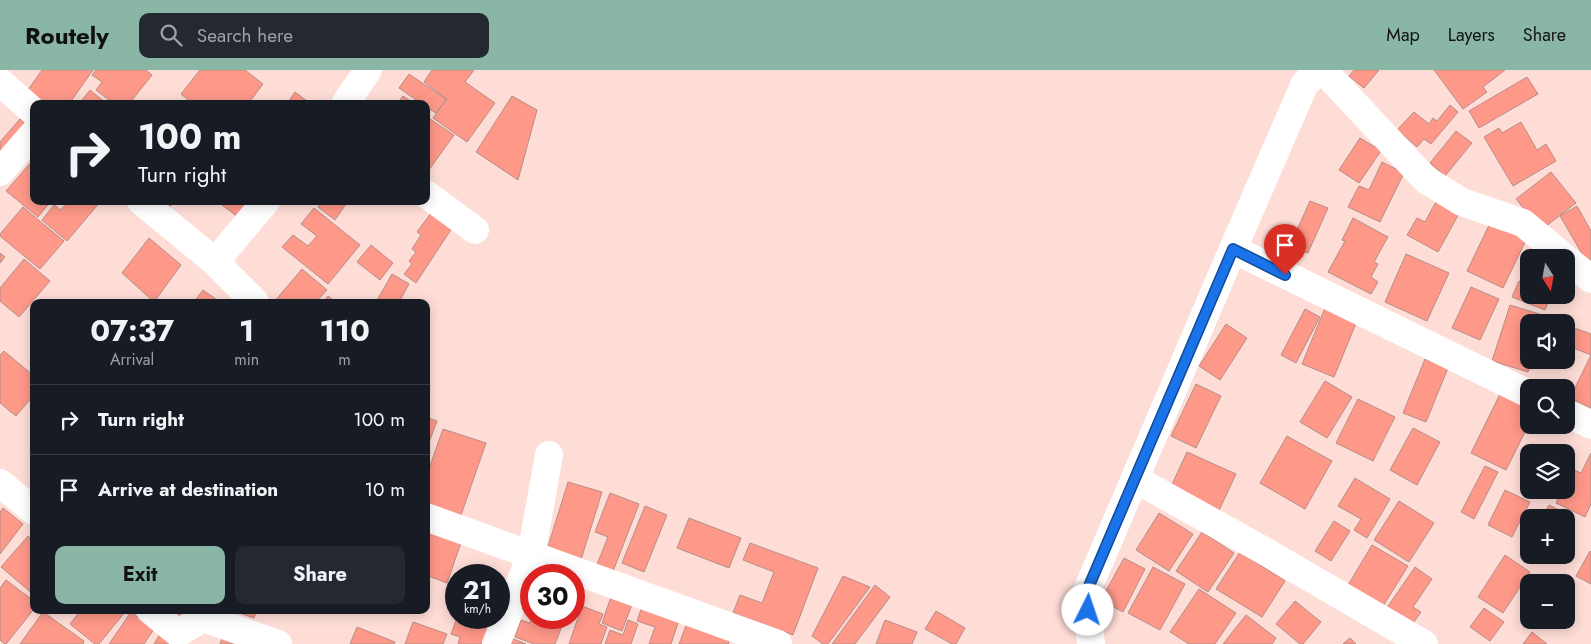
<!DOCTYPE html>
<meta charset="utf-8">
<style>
:root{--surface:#171b24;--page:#242831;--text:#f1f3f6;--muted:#9ea1a6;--line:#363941;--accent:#8ab6a5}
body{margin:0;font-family:Jost,sans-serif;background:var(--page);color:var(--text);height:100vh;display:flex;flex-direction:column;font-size:19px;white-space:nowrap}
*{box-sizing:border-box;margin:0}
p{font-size:16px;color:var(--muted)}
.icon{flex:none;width:28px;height:28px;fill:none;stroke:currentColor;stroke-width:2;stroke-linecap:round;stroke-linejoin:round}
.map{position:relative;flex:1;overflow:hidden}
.sheet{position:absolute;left:30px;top:229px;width:400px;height:315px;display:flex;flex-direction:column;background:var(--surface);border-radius:10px;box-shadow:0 2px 12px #0003}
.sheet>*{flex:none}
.top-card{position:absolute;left:30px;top:30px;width:400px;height:105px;border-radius:10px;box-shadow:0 2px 12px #0003;background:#171b24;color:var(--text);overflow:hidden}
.needle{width:32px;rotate:169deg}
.buttons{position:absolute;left:1520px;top:179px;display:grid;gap:10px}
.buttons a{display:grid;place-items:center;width:55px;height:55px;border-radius:10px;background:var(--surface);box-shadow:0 2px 12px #0003;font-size:25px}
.speed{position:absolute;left:445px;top:494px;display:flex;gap:10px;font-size:25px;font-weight:700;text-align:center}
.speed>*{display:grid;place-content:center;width:65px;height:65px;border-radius:50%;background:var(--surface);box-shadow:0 2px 12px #0003;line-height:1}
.speed small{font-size:12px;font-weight:400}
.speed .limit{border:8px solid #d22;background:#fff;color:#111}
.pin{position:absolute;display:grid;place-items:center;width:42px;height:42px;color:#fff;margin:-51px -21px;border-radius:50% 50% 50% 0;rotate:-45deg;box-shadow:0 0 5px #0007}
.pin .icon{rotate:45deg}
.me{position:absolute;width:55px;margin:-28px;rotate:4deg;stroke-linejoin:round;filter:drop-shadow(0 0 4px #0008)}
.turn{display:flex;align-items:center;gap:18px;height:105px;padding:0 25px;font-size:22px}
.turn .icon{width:65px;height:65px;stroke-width:2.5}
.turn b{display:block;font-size:35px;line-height:42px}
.eta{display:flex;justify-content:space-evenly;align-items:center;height:85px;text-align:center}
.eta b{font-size:30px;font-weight:700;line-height:35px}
.cta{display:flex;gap:10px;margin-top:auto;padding:10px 25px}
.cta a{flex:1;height:58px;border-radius:10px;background:var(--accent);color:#111;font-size:20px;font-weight:700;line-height:58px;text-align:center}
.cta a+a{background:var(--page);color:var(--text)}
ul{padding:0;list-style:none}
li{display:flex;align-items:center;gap:15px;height:70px;padding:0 25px;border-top:1px solid var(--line)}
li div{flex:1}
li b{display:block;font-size:19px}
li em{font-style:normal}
header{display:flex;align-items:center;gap:30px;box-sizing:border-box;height:70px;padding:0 25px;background:var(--accent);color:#111}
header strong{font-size:24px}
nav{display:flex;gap:28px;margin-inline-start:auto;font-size:18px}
.search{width:350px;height:45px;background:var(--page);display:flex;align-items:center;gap:12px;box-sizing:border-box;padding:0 18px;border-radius:10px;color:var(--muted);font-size:19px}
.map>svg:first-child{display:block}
.building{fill:#fe9889;stroke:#b58e88}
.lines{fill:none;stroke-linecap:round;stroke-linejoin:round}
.minor{stroke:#fff;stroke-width:28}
.route-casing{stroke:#114b97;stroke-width:12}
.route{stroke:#1a73e8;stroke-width:9}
</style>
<header>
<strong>Routely</strong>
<div class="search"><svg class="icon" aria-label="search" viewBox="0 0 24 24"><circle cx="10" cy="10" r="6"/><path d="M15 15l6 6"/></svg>Search here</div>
<nav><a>Map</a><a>Layers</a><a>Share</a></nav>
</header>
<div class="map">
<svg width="1591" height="574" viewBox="0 0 1591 574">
<rect width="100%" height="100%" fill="#ffddd7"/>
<path class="building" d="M42,0H93L69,34H34L23,27Z
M96,0H146L152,5L129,34H114L96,20L102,12L92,5Z
M200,0H245L263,14L248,34H193L181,24Z
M432,0H474L465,12L495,33L467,72L433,48L447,29L424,12Z
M1354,0H1379L1364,18L1349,6Z
M1434,0H1505L1483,17L1487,22L1463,39Z
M409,4L446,29L436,43L426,37V34H422L399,18Z
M1527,7L1538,24L1479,58L1469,41Z
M90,20L107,34H79Z
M295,22L311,34H287Z
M403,26L415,34H397Z
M512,26L537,40L518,110L476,82Z
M1450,35L1458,42L1431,74L1424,69L1417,77L1397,60L1414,42L1429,54L1433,48L1437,51Z
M427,47L454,65L426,104V48Z
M20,49L31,58L0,91V72Z
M1521,52L1537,80L1546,74L1556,91L1513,116L1484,67L1499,58L1502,63Z
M1456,61L1472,73L1445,106L1430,93Z
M1360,68L1375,77L1379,71L1385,75L1359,113L1339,100Z
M34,89V131H51L38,147L6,121Z
M1382,92L1404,103L1380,152L1348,137L1359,116L1369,120Z
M1551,102L1576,133L1541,160L1516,129Z
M1439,126L1462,138L1438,182L1407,165L1417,148L1425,152Z
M68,131H101L67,171L42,150L54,135L61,140Z
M153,131H174L166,141Z
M225,131H258L243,151L222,135Z
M322,131H348L335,150L318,137Z
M1310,131L1328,138L1308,183L1292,177L1290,183L1277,178L1287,156L1297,160Z
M1577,136L1591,161V193L1588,194L1560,146Z
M23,137L64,171L40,199L0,166V164Z
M314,138L360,175L328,214L282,177L293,165L308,176L317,166L301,154Z
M431,143L452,158L416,213L404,204L412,194L409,191L416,182L412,179L421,165L417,162Z
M1493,147L1529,164L1503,218L1467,201Z
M1353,148L1388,167L1374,192L1378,194L1371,207L1378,212L1371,224L1328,202L1345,171L1342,170Z
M149,168L181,195L154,232L122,203Z
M371,175L393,193L380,210L357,192Z
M0,183L5,187L0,193Z
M1406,184L1449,203L1427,251L1385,232Z
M24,189L50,211L19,247L0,231V218Z
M302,199L327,220L316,232H274Z
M392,204L409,214L399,232H376Z
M1529,209V225H1551L1545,240L1512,227L1519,211L1526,214Z
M1471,217L1499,229L1480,270L1452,258Z
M203,220L220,232H194Z
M328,226L336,232H323Z
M1327,233L1359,246L1334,307L1302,294Z
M1510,235L1546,246L1544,252H1529V290H1532L1528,302L1492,291Z
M1305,239L1320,247L1296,293L1281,285Z
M1226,254L1247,268L1220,310L1199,296Z
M1566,255L1591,264V338L1570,328L1591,285L1566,275Z
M4,281L34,306V325L16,346L0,333V285Z
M1425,289L1448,298L1426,352L1403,343Z
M1325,311L1352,327L1327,368L1300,352Z
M1196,314L1221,326L1196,378L1171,366Z
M1501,322L1529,336V354L1506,400L1471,383Z
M1358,329L1395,347L1373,391L1336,373Z
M426,347L437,351L429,372L426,371Z
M1413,358L1440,372L1417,415L1390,400Z
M443,359L486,373L460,448L426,436V407Z
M1287,366L1332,391L1305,439L1260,413Z
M1187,382L1236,404L1216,447L1167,425Z
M1591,383V434L1585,447L1556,433L1562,420H1566V411L1572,399L1581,403Z
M1485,396L1498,402L1474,449L1461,442Z
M1355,408L1390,429L1367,468L1354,460L1361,449L1338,436Z
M568,412L602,422L580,493L546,483Z
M1505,420L1530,432L1512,467L1488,455Z
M610,423L639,434L612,504L596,497L608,467L595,462Z
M1399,431L1434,453L1409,492L1374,470Z
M1549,435L1563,442L1560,448H1542Z
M645,436L667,445L644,502L622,493Z
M3,438L23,454L0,484V442Z
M1159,443L1193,464L1169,501L1136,480Z
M689,448L741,468L729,498L677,478Z
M1334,451L1350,461L1331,491L1315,481Z
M426,458L462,470L447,513L426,505Z
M1202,462L1234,483L1208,522L1176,501Z
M28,466L34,471V525L1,497Z
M750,473L818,498L793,565L733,543L740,525L762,533L774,502L743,490Z
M1372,475L1408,496L1380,541L1345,520Z
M1590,481L1591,482V514L1576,506Z
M1240,482L1285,511L1262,547L1216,519Z
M1505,485L1530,502L1503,543L1478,527Z
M1124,488L1145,499L1123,542L1101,530Z
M1153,497L1185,514L1160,560L1128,543Z
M1415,497L1432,509L1413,537L1421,542L1409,559L1384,542Z
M843,506L870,517L828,574H823L812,566Z
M6,510L34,531V539L6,574H5L0,570V518Z
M875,515L890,527L855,574H832Z
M1199,519L1236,543L1215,574H1189L1170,562Z
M613,521L634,529L622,561L602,553Z
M1295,531L1321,552L1303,574H1300L1276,554Z
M643,534L680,547L671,574H649L655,557L637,551Z
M582,536L603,544L599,554L607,557L601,574H569Z
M1484,538L1504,552L1490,571L1470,557Z
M81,540H122L125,542L99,574H95L70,554Z
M164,540H194L183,555Z
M231,540H257L254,548Z
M936,541L965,558L956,574H952L925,559Z
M43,542L84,571L83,574H20Z
M131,542L154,559L144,574H109Z
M1246,545L1276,568L1272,574H1223Z
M457,548H469L489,555L482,574H458L460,567L451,564Z
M532,548H565L555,574H534L515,567L521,550L530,553Z
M628,550L638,554L631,574H605L610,560L623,565Z
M885,550L917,562L912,574H876Z
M413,552L447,564L443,574H405Z
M687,553L730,570L728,574H679Z
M357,557L395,572L394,574H350Z
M161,562L180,574H154Z
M224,562L255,574H220Z
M1532,562L1547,574H1523Z
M506,566L526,574H503Z
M1350,568L1356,574H1343Z"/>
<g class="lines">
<path class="minor" d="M1323,0L1426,110L1462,132L1523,153L1565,188
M0,12L34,42
M345,34L368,0
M0,102L34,63
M426,124L475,160
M141,131L215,192L255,232
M1233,179L1529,324
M1566,189L1591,209
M215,192L266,131
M1566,343L1591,355
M1135,409L1261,479L1424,574
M0,413L34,441
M426,447L778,574
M150,540L178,563L203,548L278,574
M496,574L531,485L549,385
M1091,574L1086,523L1233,179L1305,13L1322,0"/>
</g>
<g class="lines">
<g class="route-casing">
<path id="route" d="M1088,540L1086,523L1233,179L1285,205"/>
</g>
<use href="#route" class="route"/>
</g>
</svg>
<div class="buttons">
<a><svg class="needle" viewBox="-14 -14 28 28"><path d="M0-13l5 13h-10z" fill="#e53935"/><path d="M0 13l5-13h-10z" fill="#9ea1a6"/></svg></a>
<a><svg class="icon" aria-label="sound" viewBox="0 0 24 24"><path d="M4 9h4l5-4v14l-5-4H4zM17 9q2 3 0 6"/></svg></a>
<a><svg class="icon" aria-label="search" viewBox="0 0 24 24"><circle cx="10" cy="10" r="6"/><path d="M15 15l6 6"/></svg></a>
<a><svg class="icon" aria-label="layers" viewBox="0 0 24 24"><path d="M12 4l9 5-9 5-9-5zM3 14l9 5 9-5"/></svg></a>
<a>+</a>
<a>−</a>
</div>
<div class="speed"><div>21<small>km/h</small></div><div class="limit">30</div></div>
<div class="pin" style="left:1285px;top:205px;background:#d93025"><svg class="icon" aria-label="arrive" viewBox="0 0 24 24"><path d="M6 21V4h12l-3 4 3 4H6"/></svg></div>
<svg class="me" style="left:1088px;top:540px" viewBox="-20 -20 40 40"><circle r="19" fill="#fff"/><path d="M0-13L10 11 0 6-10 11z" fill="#1a73e8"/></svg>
<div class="top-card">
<div class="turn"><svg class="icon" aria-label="right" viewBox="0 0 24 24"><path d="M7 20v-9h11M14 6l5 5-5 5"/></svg><div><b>100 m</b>Turn right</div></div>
</div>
<section class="sheet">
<div class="eta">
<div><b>07:37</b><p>Arrival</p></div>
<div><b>1</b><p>min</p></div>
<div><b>110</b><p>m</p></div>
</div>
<ul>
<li><svg class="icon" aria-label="right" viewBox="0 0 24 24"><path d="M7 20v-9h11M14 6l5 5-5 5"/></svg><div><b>Turn right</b></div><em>100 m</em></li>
<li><svg class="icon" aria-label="arrive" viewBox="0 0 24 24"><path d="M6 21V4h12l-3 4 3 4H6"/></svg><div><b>Arrive at destination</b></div><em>10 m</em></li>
</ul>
<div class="cta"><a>Exit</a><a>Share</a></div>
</section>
</div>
